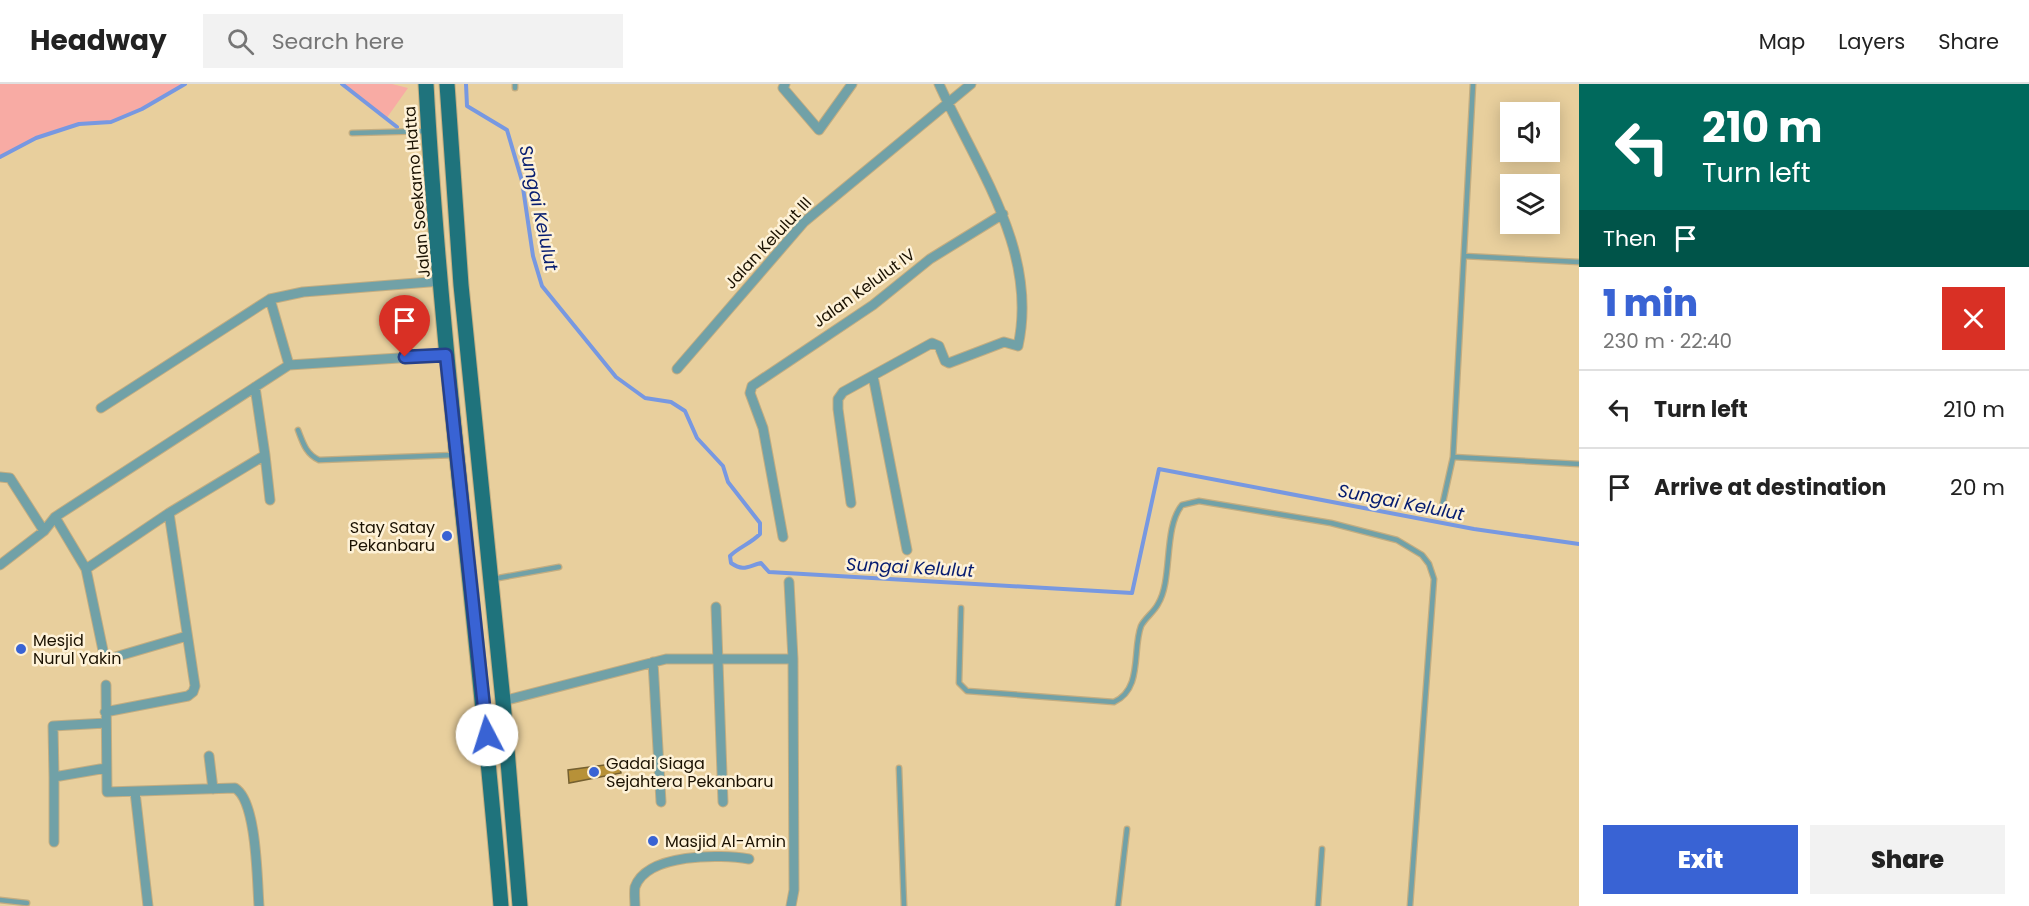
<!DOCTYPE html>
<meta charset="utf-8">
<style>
:root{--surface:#fff;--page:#f2f2f2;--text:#222;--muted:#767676;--line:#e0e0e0;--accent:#3963d4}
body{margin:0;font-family:Poppins,sans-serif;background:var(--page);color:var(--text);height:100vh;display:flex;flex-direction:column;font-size:22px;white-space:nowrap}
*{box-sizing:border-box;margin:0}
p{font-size:20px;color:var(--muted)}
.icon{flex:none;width:33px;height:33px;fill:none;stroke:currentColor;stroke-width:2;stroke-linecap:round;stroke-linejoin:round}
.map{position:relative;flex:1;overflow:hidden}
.drawer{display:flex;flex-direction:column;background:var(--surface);width:450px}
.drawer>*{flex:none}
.hud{background:#00695c;color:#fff;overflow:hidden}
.controls{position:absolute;left:1500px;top:18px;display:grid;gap:12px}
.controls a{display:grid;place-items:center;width:60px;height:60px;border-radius:0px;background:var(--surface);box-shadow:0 3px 15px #0003;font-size:30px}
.pin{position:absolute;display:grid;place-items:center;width:51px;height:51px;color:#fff;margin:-62px -26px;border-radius:50% 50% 50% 0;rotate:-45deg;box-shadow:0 0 6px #0007}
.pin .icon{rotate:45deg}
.me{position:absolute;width:66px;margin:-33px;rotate:355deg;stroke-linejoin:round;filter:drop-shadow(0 0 4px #0008)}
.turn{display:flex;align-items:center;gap:21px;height:126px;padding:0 24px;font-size:27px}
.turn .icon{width:78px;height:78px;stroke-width:2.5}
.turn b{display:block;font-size:42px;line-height:51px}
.then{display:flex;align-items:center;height:57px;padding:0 24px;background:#0003;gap:12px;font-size:22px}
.round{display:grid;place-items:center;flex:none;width:63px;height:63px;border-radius:0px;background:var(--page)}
.summary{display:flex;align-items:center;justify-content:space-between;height:102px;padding:0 24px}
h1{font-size:36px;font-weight:800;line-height:45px;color:var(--accent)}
.cta{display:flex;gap:12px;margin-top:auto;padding:12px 24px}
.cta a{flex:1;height:69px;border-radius:0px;background:var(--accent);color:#fff;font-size:24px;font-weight:800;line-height:69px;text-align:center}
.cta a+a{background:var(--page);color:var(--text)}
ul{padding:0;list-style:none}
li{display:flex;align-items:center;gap:18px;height:78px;padding:0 24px;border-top:2px solid var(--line)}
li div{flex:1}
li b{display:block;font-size:22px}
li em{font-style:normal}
header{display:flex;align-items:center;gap:36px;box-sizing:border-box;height:84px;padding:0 30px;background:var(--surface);border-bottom:2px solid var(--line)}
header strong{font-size:28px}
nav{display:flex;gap:33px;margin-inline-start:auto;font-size:21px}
.search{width:420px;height:54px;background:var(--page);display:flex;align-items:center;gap:15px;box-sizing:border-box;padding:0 21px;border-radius:0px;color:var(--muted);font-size:22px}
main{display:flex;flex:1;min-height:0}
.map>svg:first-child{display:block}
.green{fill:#f8aba4}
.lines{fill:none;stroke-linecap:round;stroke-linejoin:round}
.stream{stroke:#7798e1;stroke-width:4}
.building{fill:#b79138;stroke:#756030;stroke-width:1.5}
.lane-casing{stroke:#c3ad81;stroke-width:7}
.street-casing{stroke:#c3ad81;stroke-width:11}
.primary-casing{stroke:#c3ad81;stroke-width:17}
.lane{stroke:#71a1a7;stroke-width:4.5}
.street{stroke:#71a1a7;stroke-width:9}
.primary{stroke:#1f737c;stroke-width:15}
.route-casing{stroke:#25408a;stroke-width:15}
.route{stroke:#3963d4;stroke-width:10}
.poi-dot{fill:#3963d4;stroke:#fef2d8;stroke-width:2}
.labels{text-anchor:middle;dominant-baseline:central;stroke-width:5;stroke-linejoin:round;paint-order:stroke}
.street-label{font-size:16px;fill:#1a1101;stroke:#fef2d8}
.poi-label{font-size:16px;fill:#1a1101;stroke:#fef2d8;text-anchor:start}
.water-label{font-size:18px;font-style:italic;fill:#071d70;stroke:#fef2d8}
</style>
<header>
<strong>Headway</strong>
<div class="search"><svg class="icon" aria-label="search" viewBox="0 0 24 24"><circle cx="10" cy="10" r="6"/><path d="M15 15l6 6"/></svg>Search here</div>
<nav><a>Map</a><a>Layers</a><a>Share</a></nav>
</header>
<main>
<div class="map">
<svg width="1579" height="822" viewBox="0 0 1579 822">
<rect width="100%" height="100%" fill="#e8cf9d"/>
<path class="green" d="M0,0H185L142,25L111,38L79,40L36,54L0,73Z
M342,0H392L408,4L386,35Z"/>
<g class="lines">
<path class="stream" d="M342,0L397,43
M466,0L467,22L507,46L522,97L533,172L542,202L616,293L645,314L671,318L685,327L697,354L723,382L728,398L760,439V450C750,460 739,463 730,472L731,479C744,488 748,482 761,479L769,488L1132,509L1159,385L1474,445L1579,460
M0,73L36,54L79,40L111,38L142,25L185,0"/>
</g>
<path class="building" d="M619,679L621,689L569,699L568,686Z"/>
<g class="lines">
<g class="lane-casing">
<path id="lane" d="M515,0V4
M1473,0L1453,373L1579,380
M352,49L427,47
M1464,172L1579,178
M298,346C303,359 306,370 319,376L454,371
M1441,427L1453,373
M493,495L559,483
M961,524L959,599L967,607L1114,618C1143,605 1132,566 1141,542C1145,534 1154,528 1158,520C1173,496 1163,444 1182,421L1199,417L1331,439L1397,456L1422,471L1429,480L1434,495L1410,822
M899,684L904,822
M0,816L27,819
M1118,822L1127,745
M1318,822L1322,765"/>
</g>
<g class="street-casing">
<path id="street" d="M785,0L783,4L819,46L852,0
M270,215L289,281
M677,285L804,138L971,0
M873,292L907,466
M101,324L270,215L303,208L442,197
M265,371L270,416
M0,393L10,394L44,447
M851,419L838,325V315L843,308L932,259L939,262L945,277L949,279L1004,258L1018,262C1039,167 976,82 939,0
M169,429L265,371L255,303
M55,433L86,485L169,429L195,602L193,608L188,612L105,628
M783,453L763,344L750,309L752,302L873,221L930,175L1003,130
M0,481L44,447L55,433L289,281L446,271
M86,485L105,576L187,552
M789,498L793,575L794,806L791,822
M716,523L723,718
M653,578L661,718
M106,601L107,708L235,704C257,717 257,796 259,822
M503,617L666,575H793
M209,672L213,705
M54,693L53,642L106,639
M135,708L148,822
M54,758V693L106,684
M635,822C635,817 634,808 635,803C647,769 721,770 749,775"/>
</g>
<g class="primary-casing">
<path id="primary" d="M426,0C441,275 479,548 501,822
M447,0L461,201L503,617L520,822"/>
</g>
<use href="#lane" class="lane"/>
<use href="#street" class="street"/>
<use href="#primary" class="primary"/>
</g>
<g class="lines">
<g class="route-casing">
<path id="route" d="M405,273L446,271L487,651"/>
</g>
<use href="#route" class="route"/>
</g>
<g class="poi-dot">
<circle cx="447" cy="452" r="6"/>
<circle cx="21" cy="565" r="6"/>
<circle cx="594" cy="688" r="6"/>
<circle cx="653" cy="757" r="6"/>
</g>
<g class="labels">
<g class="street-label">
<text transform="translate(417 108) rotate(-95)">Jalan Soekarno Hatta</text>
<text transform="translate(768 159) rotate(-47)">Jalan Kelulut III</text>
<text transform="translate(864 204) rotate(-36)">Jalan Kelulut IV</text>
</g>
<g class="poi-label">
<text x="435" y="443" text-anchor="end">Stay Satay<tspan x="435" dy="18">Pekanbaru</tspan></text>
<text x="33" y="556">Mesjid<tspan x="33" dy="18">Nurul Yakin</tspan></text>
<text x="606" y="679">Gadai Siaga<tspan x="606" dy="18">Sejahtera Pekanbaru</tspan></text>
<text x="665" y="757">Masjid Al-Amin</text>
</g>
<g class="water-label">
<text transform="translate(539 124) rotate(78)">Sungai Kelulut</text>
<text transform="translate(1401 418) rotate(11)">Sungai Kelulut</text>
<text transform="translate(910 483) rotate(3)">Sungai Kelulut</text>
</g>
</g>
</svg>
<div class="controls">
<a><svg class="icon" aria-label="sound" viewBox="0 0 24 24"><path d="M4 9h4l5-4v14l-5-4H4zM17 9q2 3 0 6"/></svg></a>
<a><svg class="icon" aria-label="layers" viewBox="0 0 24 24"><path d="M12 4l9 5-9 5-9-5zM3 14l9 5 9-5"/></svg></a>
</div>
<div class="pin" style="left:405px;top:273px;background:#d93025"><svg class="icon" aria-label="arrive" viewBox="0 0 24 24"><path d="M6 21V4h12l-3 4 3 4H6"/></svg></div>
<svg class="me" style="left:487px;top:651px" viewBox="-20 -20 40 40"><circle r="19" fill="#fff"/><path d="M0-13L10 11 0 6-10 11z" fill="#3963d4"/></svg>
</div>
<section class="drawer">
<div class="hud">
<div class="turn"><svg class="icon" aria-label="left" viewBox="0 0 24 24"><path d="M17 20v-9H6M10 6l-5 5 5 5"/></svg><div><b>210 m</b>Turn left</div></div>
<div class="then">Then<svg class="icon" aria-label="arrive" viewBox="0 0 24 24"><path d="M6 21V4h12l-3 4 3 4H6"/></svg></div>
</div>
<div class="summary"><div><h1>1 min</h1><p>230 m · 22:40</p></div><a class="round" style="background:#d93025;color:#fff"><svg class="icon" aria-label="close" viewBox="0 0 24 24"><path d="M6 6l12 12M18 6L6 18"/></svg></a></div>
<ul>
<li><svg class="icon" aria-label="left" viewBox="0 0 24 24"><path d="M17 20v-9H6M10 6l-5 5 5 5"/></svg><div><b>Turn left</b></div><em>210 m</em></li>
<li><svg class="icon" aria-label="arrive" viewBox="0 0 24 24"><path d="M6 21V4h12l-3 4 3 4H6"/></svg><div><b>Arrive at destination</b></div><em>20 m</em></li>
</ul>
<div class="cta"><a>Exit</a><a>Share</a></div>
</section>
</main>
